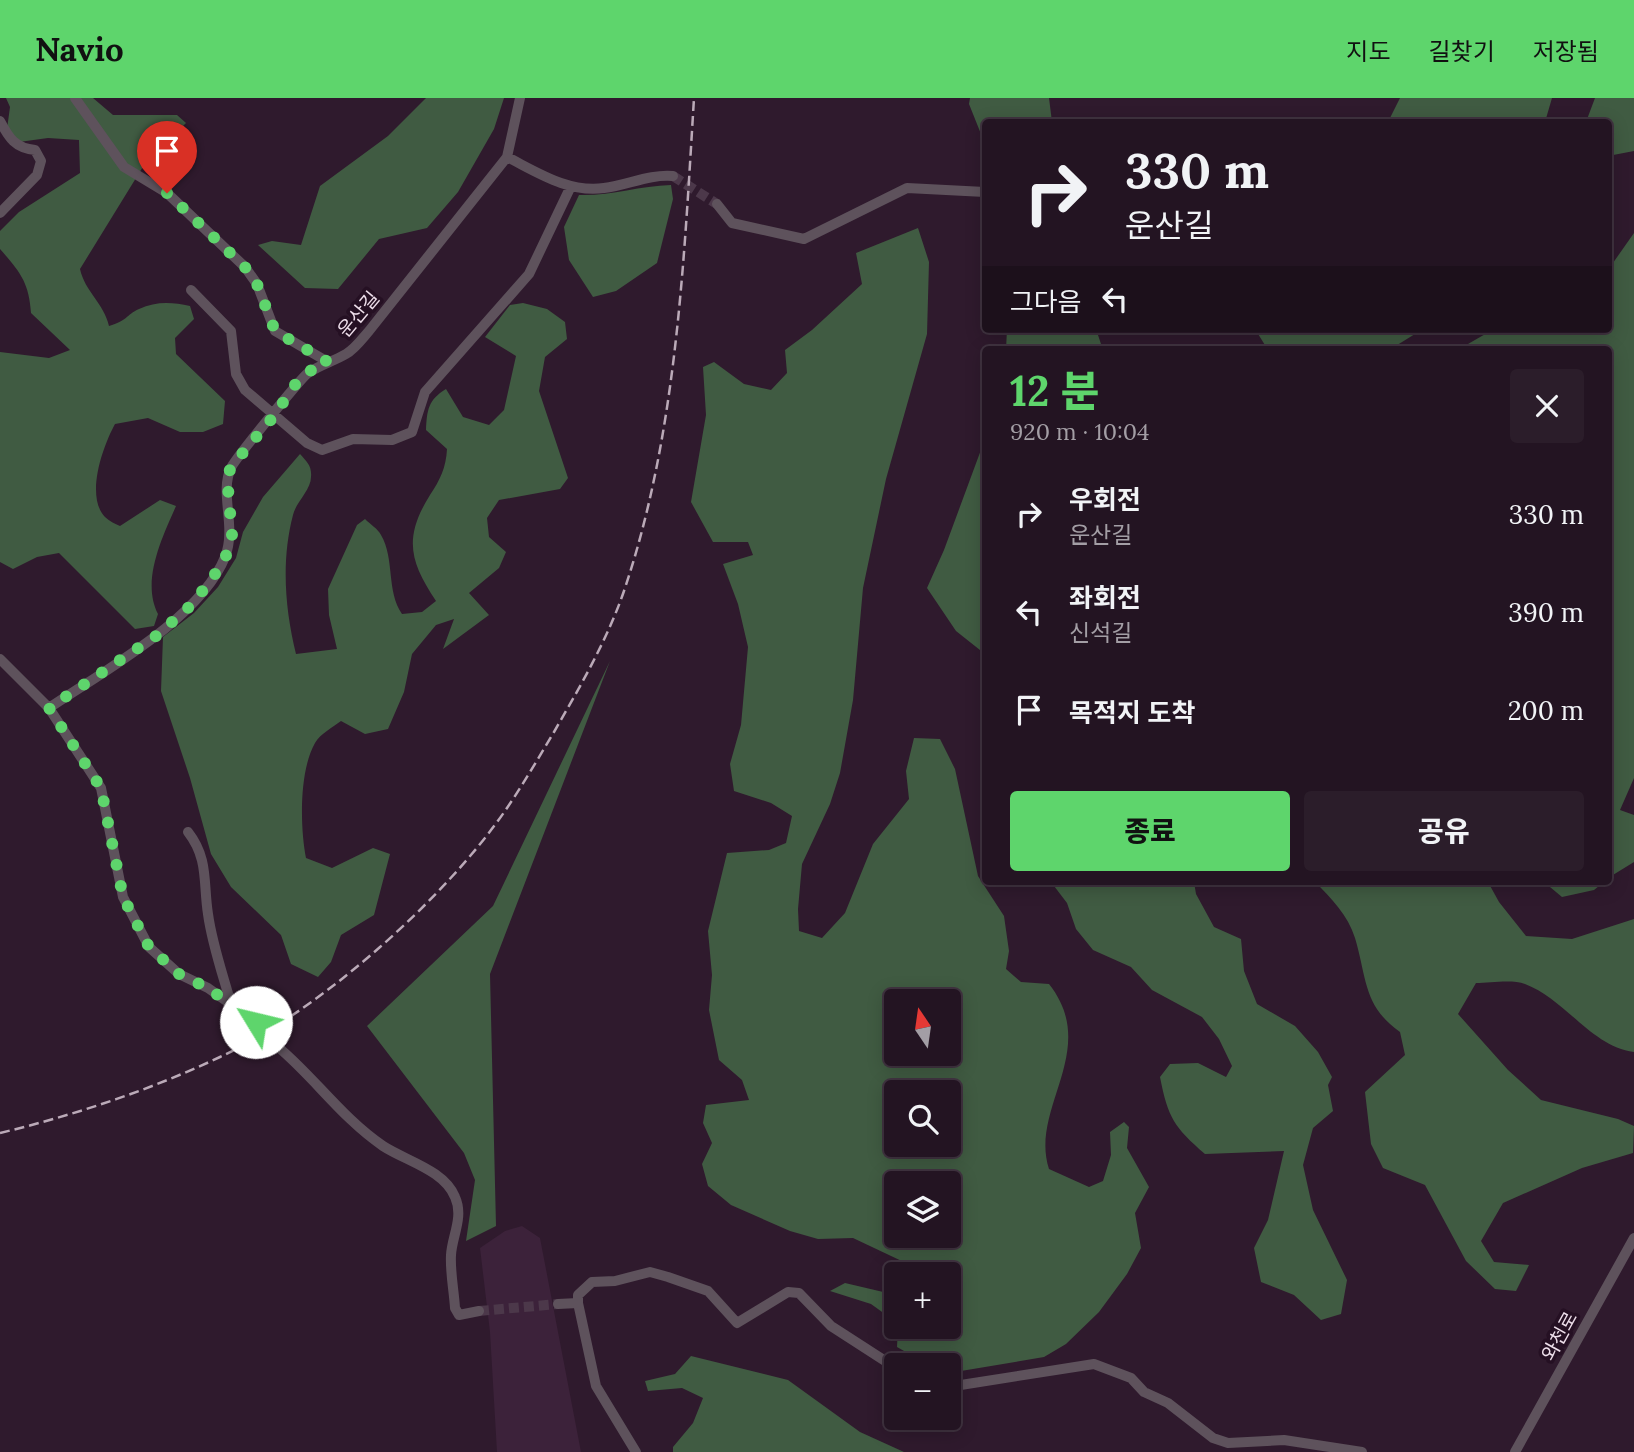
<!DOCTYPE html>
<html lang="ko">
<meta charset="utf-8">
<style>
:root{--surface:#231422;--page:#2b1d2a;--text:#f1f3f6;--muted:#a39ea5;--line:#403340;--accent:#5ed56c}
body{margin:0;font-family:Lora,"Noto Sans KR",serif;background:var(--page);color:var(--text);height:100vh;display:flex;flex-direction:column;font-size:26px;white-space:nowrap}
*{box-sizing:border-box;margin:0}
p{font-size:23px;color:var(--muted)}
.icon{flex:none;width:38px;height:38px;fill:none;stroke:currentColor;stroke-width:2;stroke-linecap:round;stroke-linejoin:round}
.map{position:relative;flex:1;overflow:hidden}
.drawer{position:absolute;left:982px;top:248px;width:630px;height:539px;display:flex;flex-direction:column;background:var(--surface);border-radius:7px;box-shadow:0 4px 18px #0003,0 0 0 2px var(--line)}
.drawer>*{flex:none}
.banner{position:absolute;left:982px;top:21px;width:630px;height:214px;border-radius:7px;box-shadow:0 4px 18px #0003,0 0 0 2px var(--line);background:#231422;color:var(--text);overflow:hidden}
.needle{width:46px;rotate:347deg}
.fabs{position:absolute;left:884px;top:891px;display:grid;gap:14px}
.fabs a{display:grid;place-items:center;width:77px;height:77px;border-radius:7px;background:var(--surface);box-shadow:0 4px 18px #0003,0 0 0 2px var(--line);font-size:35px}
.pin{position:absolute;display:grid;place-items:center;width:60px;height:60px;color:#fff;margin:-72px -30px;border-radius:50% 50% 50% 0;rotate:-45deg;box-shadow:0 0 7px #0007}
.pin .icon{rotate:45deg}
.me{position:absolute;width:77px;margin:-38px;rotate:306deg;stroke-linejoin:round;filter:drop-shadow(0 0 5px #0008)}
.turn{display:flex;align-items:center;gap:24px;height:147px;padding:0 28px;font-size:32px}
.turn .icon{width:91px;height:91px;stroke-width:2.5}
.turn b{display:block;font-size:49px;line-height:60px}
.then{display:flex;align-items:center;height:66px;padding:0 28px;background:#0003;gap:14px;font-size:26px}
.round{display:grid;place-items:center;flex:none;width:74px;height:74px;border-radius:7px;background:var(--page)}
.summary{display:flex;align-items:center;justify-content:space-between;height:119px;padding:0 28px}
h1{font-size:42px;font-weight:800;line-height:52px;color:var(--accent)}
.primary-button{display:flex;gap:14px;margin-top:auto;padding:14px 28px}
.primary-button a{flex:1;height:80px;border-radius:7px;background:var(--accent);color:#111;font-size:28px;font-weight:800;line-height:80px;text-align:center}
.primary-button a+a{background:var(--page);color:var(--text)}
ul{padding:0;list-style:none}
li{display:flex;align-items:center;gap:21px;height:98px;padding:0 28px}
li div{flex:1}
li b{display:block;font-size:26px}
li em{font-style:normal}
header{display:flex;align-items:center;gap:42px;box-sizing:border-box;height:98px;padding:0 35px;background:var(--accent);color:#111}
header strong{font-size:33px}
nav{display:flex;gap:38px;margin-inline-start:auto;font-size:24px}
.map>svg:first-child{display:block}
.built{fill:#3c223a}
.forest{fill:#405b42;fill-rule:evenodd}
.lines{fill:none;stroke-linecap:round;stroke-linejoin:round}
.minor-tunnel{stroke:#4c384a;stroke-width:10;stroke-dasharray:10 5;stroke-linecap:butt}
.minor{stroke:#5e525c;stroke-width:10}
.rail{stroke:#bbaab8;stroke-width:2.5;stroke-dasharray:10 5;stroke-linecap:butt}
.route{stroke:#5ed56c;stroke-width:12;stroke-dasharray:0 21.6}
.labels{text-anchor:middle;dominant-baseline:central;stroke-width:7;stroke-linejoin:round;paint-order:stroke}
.street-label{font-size:19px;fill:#eedfeb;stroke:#251023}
</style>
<header>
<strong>Navio</strong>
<nav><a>지도</a><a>길찾기</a><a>저장됨</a></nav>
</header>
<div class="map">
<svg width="1634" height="1354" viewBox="0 0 1634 1354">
<rect width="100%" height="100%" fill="#2f1a2d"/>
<path class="built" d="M522,1128L540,1140L581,1354H497L490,1234L480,1150L505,1133Z"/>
<path class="forest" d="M6,0H93L113,17H177L186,25L144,67L80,171C85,194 104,205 109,228C127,223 126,217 139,211C156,203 172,204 190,208L194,221L175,240L176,256L225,303L223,326L203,334H180L148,320L115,326C103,348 85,398 105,419C109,423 115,426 120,428L160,402L176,408C162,440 141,483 158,516L154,528L135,531L59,455L37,459L13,471L0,464V254L49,260L70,252L31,215C29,184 20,174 0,151V133L19,114L80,75L79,42L48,40L19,44L7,31L10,9Z
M426,0H504L494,31L458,94L427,130L379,141L338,191L305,190L258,147L272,143L301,147L320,88L388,38Z
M970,0H1049L1052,24H985V46L969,6Z
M1400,0H1552L1545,24H1388Z
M1595,0H1634V53L1608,58V24H1586Z
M671,87L673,101L657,165L616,193L593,199L569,162L564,129L579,97C610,98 639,88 671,87Z
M918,130L929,164L927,236L886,381L863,490L853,602L840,675L830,706L802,766L798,811L799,833L822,840L845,815L873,746L909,701L906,673L914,640L940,641L955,671L978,778L1004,818L1009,853L1006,871L1021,884L1049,886C1101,952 1029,1010 1049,1071L1089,1089L1103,1083L1111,1057L1110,1034L1124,1024L1129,1029L1127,1050L1149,1089L1135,1115L1141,1150L1127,1176L1099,1214L1066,1246L1044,1259L961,1273L949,1270L948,1267L927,1266L897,1249L898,1229L948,1228V1176H911L908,1166L853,1140L818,1141L790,1133L731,1107L708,1088L702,1066L712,1045L703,1025L706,1007L749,1002L742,982L719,962L709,912L712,877L708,833L727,755L769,752L786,745L792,718L771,705L734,693L730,666L741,627L748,549L738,506L723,466L753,457L748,444H713L691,404L706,317L703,269L714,264L744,286L771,292L787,275L785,252L812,232L862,186L856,155ZM948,903V956H896V903ZM948,994V1046H896V994ZM948,1085V1138H896V1085Z
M1634,135V680L1620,712L1634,717V764L1608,780V252H1400L1468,246L1494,231H1608V172Z
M523,205L547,211L565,224L567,241L545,259L539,293L568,380L560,391L499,402L487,420L489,439L506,454L499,470L469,495L489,517L443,551L454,521L436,527L412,556L404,594L388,631L365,636L341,623C333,629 320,636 315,645C299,673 300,729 306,760L332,770L373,750L390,756L374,817L341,837L331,864L318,879L291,866L281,837L231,789L211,756L190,680L161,593L163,539L194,515L218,489L236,460L243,434L263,399L300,356C307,364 312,368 311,379C311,392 296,404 293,417C281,463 285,511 296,556L337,551L329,517L328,491L357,427L365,421C370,426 378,431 381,437C395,461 386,493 402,516L422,514L436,503C410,464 403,440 430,397C440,382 446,370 447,351L426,332C427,312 428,302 446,291L463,319L489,327L504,312L516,258L485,239L510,207Z
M1007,231H1096L1103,252H1006Z
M1255,231H1423L1394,249L1374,252H1268Z
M985,341V556L956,533L927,490L944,452Z
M610,563L490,876L496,1128L466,1143L475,1082L464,1055L367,928L493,808Z
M1051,784H1194L1196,796L1214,829L1241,841L1244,873L1257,906L1295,928L1318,954L1332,979L1328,987L1333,1013L1313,1030L1303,1067L1313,1112L1347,1182L1341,1216L1321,1222L1294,1197L1261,1184L1254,1150L1268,1122L1284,1053L1205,1056C1174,1029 1168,1020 1160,979L1170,966L1198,965L1226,979L1232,968L1219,941L1202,919L1152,892L1131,869L1093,852L1076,831L1067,805Z
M1315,784H1488L1499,804L1526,838L1572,841L1634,821V954C1592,949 1565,901 1525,886C1512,881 1490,885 1476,885L1458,916L1508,972L1541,1002L1618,1021L1634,1028L1633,1055L1582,1070L1503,1105L1481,1143L1494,1164L1529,1167L1516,1193L1495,1191L1466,1163L1425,1087L1383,1070L1371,1046L1365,994L1405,957L1400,934C1363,908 1367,880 1355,840C1348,817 1331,800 1315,784Z
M1544,784H1604L1594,792L1562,799Z
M845,1185L896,1197V1224L871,1206L830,1193Z
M691,1258L788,1282L860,1334L904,1354H673V1349L693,1325L703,1300L682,1290L648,1293L645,1283L675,1276Z"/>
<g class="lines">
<path class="minor-tunnel" d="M673,78L717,106
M256,924L278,949
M479,1213L558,1206"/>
<path class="minor" d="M75,0L124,69L167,95L245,169L257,186L275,233L328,264
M0,23C9,40 15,50 35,52L41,63L37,77L0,115
M507,59C537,74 568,95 604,90C628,87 649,76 673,78
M717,106L732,125L804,141L907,90L985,94
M191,192L231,233L236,276L245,292L307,345L322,352L353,341L392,342L412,334L425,294L529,176L571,88
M0,561L49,610L101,690L123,799L149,849L179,876L208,890L256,924
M49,610C102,574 201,520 225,459C237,429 219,395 231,370C234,362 302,279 308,275C320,267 334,263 346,256C355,251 362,241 369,233L507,59L520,0
M188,734C209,761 203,785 208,816C212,846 223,877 231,906
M278,949C315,980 342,1020 383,1048C406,1063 444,1072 455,1099C464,1119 452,1138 451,1157C450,1174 454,1193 455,1210L459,1217L479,1213
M578,1205L596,1288L636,1354
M558,1206L578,1205V1197L592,1184L615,1183L650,1174L668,1179L708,1193L737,1225L788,1194L799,1195L831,1228L896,1270
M948,1289L1094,1266L1131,1280L1144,1294L1168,1305L1213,1340L1228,1345L1284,1342L1362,1354
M1515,1354L1634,1140"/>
<path class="rail" d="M0,1035C75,1017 150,992 220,959C319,913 445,801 507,710C524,685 539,659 554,634C581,587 609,539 626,487C677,332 684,162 694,0"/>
</g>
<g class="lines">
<path class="route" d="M167,95L245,169L257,186L275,233L328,264L306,275L294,288L274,318L230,370L228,390L232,437L225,461L209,485L189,509L156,538L49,610L101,690L123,799L149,849L179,876L208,890L256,924"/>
</g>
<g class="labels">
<g class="street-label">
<text transform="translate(358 216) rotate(-50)">운산길</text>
<text transform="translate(1559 1238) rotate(-61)">와천로</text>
</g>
</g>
</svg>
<div class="fabs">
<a><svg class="needle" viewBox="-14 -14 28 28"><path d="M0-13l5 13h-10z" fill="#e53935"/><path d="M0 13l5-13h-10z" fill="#a39ea5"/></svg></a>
<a><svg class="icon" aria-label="search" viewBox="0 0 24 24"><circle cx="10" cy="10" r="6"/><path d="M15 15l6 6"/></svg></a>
<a><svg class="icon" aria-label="layers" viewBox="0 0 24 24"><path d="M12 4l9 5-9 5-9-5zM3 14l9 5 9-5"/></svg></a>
<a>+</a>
<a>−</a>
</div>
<div class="pin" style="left:167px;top:95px;background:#d93025"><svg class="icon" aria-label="arrive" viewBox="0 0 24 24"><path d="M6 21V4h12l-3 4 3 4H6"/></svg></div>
<svg class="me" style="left:256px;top:924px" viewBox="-20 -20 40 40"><circle r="19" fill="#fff"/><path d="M0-13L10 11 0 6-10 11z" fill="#5ed56c"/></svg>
<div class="banner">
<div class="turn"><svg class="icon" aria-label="right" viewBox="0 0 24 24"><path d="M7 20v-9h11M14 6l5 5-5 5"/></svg><div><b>330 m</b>운산길</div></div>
<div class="then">그다음<svg class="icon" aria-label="left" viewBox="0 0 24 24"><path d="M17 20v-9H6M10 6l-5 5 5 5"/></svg></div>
</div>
<section class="drawer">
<div class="summary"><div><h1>12 분</h1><p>920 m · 10:04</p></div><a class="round"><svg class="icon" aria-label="close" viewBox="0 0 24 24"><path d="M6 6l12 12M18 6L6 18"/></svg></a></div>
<ul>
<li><svg class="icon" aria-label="right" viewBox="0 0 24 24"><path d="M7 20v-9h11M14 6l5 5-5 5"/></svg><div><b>우회전</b><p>운산길</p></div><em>330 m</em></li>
<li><svg class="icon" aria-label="left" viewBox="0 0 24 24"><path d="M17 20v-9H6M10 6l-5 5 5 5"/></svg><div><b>좌회전</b><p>신석길</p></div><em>390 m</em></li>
<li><svg class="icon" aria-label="arrive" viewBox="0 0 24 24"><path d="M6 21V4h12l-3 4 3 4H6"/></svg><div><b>목적지 도착</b></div><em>200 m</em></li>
</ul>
<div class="primary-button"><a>종료</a><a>공유</a></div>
</section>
</div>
